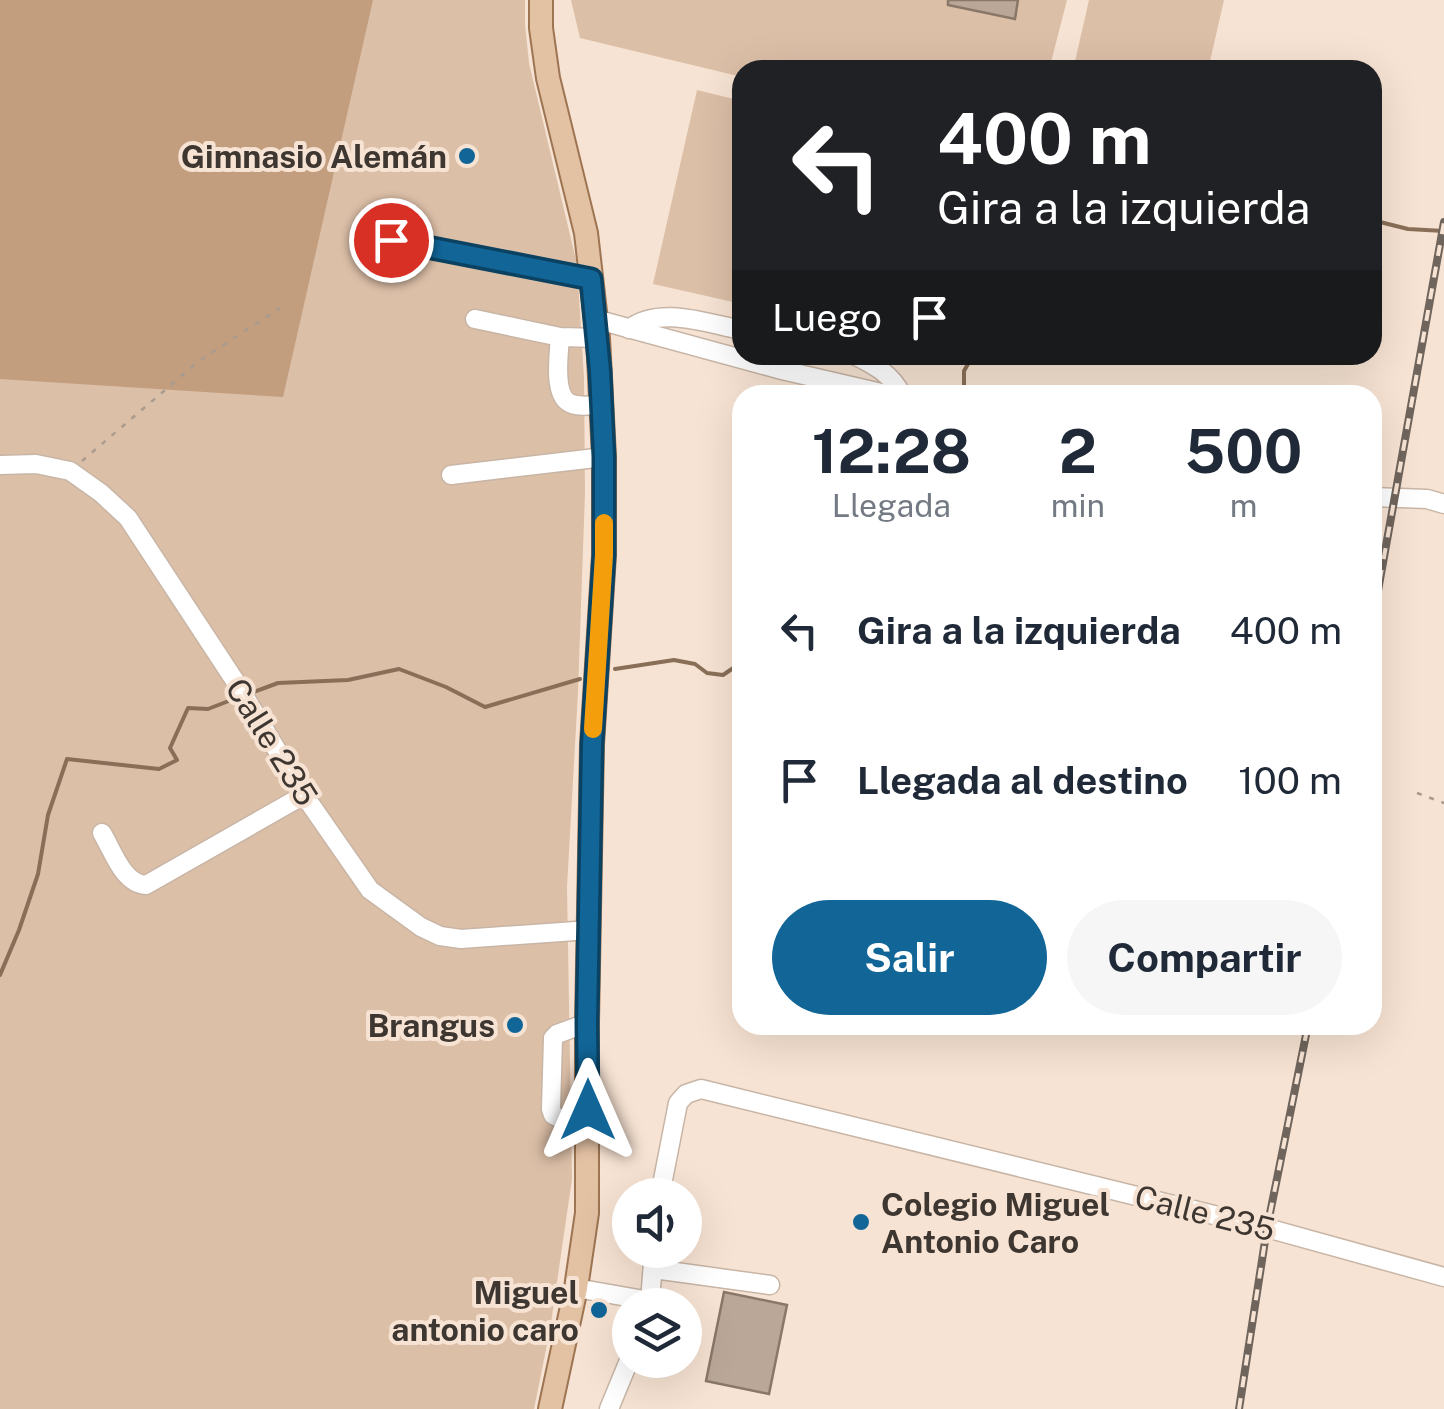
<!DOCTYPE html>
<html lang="es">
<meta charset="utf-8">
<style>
:root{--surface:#fff;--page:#f6f6f7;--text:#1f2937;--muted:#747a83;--accent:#116597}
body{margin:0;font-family:"Public Sans",sans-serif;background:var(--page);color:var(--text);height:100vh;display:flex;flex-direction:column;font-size:38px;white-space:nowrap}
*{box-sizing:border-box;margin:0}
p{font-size:32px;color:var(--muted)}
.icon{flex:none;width:55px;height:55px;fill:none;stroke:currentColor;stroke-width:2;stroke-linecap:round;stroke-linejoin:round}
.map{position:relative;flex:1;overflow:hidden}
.drawer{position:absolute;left:732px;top:385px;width:650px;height:650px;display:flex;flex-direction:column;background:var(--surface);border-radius:30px;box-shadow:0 10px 40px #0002}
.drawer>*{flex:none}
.hud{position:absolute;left:732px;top:60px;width:650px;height:305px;border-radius:30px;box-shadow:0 10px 40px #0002;background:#202124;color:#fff;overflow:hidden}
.controls{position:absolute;left:612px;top:1178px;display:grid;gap:20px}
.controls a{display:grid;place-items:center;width:90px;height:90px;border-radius:50%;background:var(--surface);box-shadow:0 10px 40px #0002;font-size:50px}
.pin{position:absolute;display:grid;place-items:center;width:85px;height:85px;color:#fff;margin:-42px;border:5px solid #fff;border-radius:50%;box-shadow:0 2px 10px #0007}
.me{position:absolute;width:110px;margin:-55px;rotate:0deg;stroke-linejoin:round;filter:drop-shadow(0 0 8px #0008)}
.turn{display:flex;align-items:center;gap:35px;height:210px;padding:0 40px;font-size:45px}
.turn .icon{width:130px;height:130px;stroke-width:2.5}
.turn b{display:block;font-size:70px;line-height:85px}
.then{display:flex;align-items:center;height:95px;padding:0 40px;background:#0003;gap:20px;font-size:38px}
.eta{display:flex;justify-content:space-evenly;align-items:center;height:170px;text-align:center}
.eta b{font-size:60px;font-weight:700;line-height:70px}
.action{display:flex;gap:20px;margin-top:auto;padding:20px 40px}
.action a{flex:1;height:115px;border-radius:60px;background:var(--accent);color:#fff;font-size:40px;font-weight:700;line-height:115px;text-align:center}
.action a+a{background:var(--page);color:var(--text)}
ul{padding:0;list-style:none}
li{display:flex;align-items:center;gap:30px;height:150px;padding:0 40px}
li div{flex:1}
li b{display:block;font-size:38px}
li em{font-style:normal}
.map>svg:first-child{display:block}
.green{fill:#dcbfa7}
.forest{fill:#c29d7e}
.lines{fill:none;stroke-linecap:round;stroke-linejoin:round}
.stream{stroke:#8a6f58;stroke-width:4}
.building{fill:#baa798;stroke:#897768;stroke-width:2.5}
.minor-casing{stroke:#c8b5a5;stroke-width:21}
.major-casing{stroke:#9d7553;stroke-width:26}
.path{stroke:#aa9b8f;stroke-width:2.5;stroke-dasharray:5 8;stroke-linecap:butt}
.minor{stroke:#fff;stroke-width:18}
.major{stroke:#e3c1a3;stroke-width:22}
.rail-casing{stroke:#70655c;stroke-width:8}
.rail{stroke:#f7e3d3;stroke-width:4;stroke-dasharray:11;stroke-linecap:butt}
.route-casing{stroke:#0b4262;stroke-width:25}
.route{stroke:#116597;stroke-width:18}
.slow{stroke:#f59e0b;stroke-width:18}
.poi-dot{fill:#116597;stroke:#f7e3d3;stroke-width:4}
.labels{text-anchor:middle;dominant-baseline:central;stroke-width:8;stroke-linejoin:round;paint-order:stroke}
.poi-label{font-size:32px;font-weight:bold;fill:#3e3630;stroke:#f7e3d3;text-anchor:end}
.street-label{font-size:32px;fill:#3e3630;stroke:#f7e3d3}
</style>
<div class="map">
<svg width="1444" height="1409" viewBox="0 0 1444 1409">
<rect width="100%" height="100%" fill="#f7e3d3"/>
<path class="green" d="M0,0H525V24L529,63L577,264L584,378L585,493L578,692L567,887L572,1179L550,1330L534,1409H0Z
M571,0H1067L1049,70H742V77L580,38Z
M1089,0H1224L1208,70H1073Z
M697,90L742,101V304L653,284Z"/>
<path class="forest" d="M0,0H373L283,397L0,379Z"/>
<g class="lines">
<path class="stream" d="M1372,220L1408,229L1444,231
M964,395V371L973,355
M615,669L674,660L695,664L707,673L723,675L742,662
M248,694L278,683L348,680L399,669L446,687L485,707L580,679
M0,975L19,930L38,874L48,815L67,759L159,769L177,760L170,748L188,708L208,709L239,697"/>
</g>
<path class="building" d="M948,0H1018L1015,19L948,5Z
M724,1292L787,1305L769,1394L706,1381Z"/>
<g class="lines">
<g class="minor-casing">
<path id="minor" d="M391,240L591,279
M475,319L560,337
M595,319L782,370L890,395
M629,329C660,305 708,324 742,330
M598,338L560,337C559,353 553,392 568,402C577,408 591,405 601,405
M854,355C875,365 891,374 902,395
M0,465L36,464L70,471L101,493L128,518L237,684L304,795L370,890L421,927L440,936L461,939L590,930
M451,475L604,457
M1372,497L1427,499L1444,504
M102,833C113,851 123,884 146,885L304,795
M587,1023L557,1034L553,1038L551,1109L553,1115L587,1132
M660,1195L678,1103L686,1094L701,1089L1267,1228L1444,1277
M654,1269L770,1285
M576,1288L650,1301L654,1250
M609,1409L630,1358"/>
</g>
<g class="major-casing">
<path id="major" d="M541,0V28L548,78L586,233L598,338L604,457V555L592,744L587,1023V1213L576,1288L550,1409"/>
</g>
<path class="path" d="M82,461L199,361L280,308
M1417,793L1444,803"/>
<use href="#minor" class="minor"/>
<use href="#major" class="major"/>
<g class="rail-casing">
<path id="rail" d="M1372,624L1444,222
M1239,1409L1267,1228L1308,1025"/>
</g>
<use href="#rail" class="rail"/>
</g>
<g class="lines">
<g class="route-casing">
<path id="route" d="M391,240L591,279L600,371L604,457V555L592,744L587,1023L588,1110"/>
</g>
<use href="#route" class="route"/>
<path class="slow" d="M593,729L604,555V523"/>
</g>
<g class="poi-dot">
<circle cx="467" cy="156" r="10"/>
<circle cx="515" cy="1025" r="10"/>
<circle cx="861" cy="1222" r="10"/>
<circle cx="599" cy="1310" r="10"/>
</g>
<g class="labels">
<g class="poi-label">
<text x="447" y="156">Gimnasio Alemán</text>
<text x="495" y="1025">Brangus</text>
<text x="881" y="1204" text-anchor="start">Colegio Miguel<tspan x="881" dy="37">Antonio Caro</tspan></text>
<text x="579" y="1292">Miguel<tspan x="579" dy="37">antonio caro</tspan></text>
</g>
<g class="street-label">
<text transform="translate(272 742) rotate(58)">Calle 235</text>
<text transform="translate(1205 1213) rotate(14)">Calle 235</text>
</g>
</g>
</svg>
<div class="controls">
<a><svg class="icon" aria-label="sound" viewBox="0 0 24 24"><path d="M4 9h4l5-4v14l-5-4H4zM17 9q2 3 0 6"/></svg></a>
<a><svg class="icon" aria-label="layers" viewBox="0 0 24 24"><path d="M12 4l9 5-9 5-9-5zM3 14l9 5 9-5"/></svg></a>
</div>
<div class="pin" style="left:391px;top:240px;background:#d93025"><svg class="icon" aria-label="arrive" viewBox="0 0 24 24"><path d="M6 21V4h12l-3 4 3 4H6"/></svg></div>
<svg class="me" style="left:588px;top:1110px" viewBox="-20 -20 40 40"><path d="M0-17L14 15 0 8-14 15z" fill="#116597" stroke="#fff" stroke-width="4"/></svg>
<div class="hud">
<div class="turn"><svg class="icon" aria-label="left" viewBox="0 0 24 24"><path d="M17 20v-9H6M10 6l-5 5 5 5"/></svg><div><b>400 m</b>Gira a la izquierda</div></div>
<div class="then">Luego<svg class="icon" aria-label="arrive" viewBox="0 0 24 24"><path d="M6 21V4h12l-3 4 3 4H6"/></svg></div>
</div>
<section class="drawer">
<div class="eta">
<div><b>12:28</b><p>Llegada</p></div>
<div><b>2</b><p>min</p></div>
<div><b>500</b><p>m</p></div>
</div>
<ul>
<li><svg class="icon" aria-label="left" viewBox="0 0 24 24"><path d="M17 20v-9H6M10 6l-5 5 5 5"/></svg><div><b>Gira a la izquierda</b></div><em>400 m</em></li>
<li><svg class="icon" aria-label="arrive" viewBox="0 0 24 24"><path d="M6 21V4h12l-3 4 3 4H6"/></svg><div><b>Llegada al destino</b></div><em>100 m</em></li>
</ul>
<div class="action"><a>Salir</a><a>Compartir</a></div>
</section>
</div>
